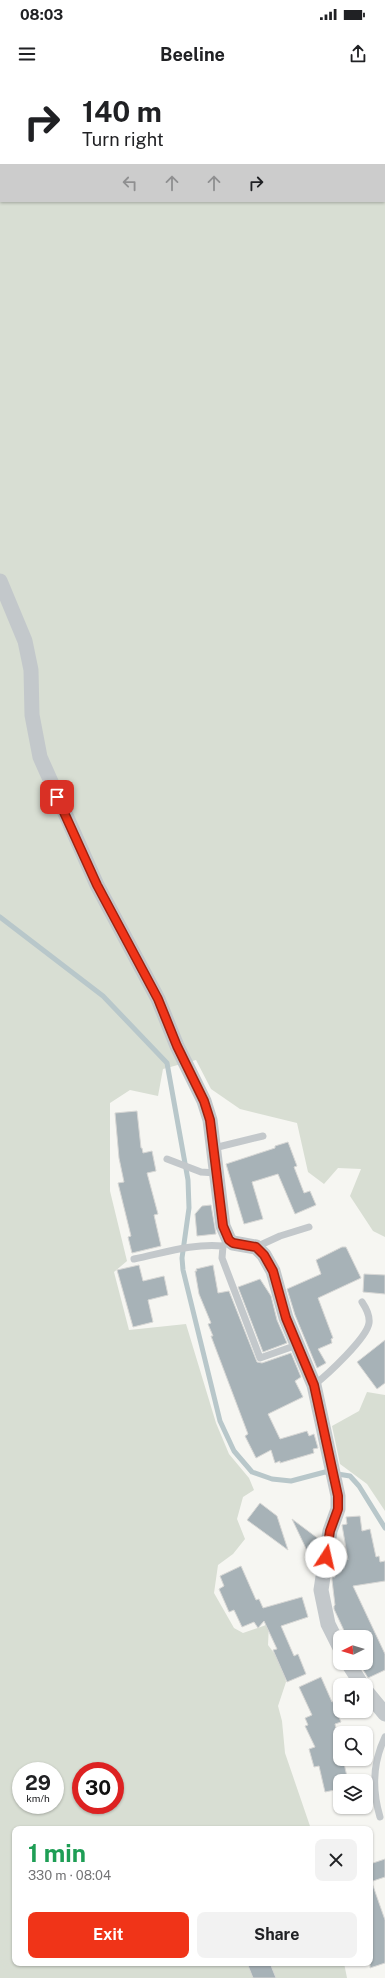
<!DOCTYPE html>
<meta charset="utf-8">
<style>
:root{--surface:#fff;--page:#f2f2f2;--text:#202124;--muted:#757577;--accent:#f03418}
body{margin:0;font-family:"Public Sans",sans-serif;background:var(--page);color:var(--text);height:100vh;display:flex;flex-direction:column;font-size:15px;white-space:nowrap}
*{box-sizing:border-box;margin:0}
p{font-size:13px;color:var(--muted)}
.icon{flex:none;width:22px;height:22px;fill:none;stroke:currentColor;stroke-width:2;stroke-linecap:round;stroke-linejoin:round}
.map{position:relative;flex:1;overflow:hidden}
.panel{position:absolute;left:12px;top:1746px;width:361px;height:140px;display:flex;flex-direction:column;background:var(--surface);border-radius:8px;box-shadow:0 1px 3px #0004}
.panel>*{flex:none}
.banner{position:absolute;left:0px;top:0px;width:385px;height:122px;box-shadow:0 1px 3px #0004;background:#fff;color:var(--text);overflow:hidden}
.needle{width:26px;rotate:265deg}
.controls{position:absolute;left:333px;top:1550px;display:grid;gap:8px}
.controls a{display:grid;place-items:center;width:40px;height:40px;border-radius:8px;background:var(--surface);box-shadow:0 1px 3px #0004;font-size:20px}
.speed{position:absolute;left:12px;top:1682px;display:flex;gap:8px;font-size:20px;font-weight:700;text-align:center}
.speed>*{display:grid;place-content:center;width:52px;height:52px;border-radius:50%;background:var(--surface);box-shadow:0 1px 3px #0004;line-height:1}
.speed small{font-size:10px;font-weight:400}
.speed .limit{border:6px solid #d22;background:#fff;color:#111}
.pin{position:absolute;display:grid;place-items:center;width:34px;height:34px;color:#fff;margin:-17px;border-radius:8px;box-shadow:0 2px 6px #0006}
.me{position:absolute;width:44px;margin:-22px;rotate:10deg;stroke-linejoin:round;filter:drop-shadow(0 0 3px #0008)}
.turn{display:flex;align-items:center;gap:14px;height:84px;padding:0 16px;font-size:18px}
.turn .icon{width:52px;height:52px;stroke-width:2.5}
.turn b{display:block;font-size:28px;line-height:34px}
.lanes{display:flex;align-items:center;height:38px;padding:0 16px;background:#0003;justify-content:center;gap:20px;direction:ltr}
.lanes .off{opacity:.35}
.round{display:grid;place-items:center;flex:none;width:42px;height:42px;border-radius:8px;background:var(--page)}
.summary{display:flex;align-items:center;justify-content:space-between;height:68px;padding:0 16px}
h1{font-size:24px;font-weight:700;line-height:30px;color:#1e9e55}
.button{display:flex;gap:8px;margin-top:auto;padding:8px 16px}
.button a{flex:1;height:46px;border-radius:8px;background:var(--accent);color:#fff;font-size:16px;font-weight:700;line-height:46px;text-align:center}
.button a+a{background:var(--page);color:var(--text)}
.status{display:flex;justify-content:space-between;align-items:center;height:28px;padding:0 20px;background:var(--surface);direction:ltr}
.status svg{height:11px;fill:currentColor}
header{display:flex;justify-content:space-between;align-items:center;height:52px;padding:0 16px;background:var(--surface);font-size:18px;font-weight:700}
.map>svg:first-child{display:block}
.green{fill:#d8ded3;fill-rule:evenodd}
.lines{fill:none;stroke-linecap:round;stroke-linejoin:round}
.stream{stroke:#b8c7ca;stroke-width:5}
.building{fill:#a7b2b7;stroke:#d7d7d5}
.lane{stroke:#c3c8cb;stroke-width:7}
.street{stroke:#c3c8cb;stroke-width:15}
.route-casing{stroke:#9c2210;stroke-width:10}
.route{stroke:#f03418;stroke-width:7}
</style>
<div class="status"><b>08:03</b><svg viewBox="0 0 49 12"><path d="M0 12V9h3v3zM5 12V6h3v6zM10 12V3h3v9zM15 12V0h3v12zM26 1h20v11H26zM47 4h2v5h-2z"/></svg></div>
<header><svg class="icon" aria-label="menu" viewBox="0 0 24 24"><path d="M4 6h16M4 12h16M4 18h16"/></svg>Beeline<svg class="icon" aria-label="share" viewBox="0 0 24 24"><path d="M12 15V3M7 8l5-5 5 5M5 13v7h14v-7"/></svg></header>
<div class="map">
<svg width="385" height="1898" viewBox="0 0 385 1898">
<rect width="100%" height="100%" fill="#f6f6f2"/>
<path class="green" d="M0,0H385V1157L373,1151L350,1116L361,1089L338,1088L324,1104L308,1092L297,1043L240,1029L211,1009L196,980L163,989L158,1016L130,1010L110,1023V1111L127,1181L114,1192L129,1250L186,1244L216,1343L229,1374L249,1398L254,1410L243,1417L237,1439L245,1459L233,1474L218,1485L214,1513L234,1548L243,1553L269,1544L268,1565L283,1585L286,1602L278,1626L282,1641L285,1673L311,1749H15V1883H344L347,1898H0ZM1,1H384V121H1ZM21,1691H55V1725H21ZM81,1691H115V1725H81Z
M367,1312L385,1315V1431L367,1404L340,1384L332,1346L359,1331Z"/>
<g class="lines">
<path class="stream" d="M0,837L103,916L167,983L188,1100L189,1128L182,1178L183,1190L220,1341L234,1371L252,1392L272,1399L291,1401L325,1392L350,1396L359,1406L385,1448"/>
</g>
<path class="building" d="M137,1031L141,1068H142L143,1073L152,1071L156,1091L147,1093L158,1134L154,1135L161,1166L132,1173L128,1157L131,1156L118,1103L124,1102L119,1078L115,1033Z
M288,1062L297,1086L294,1087L304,1113L310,1111L316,1125L295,1134L278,1094L252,1102L263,1139L244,1144L226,1084L275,1068V1066Z
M211,1125L216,1154L197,1156L195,1134L202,1126Z
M342,1167H346L361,1198L318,1218L333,1258L331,1259L332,1263L318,1269L326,1283L317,1288L295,1235L287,1209L321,1194L316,1180Z
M139,1185L143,1201L164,1196L168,1215L148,1220L153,1242L133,1247L117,1190Z
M213,1185L218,1213L229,1211L257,1282L262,1283L291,1273L301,1297L295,1301L303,1317L268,1334L280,1359L307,1351L309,1356L314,1354L318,1368L313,1369L314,1373L280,1383V1381L275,1383L271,1370L256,1378L245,1356L248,1354L211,1256H213L208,1244L211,1243L199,1214L195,1191H197L196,1189Z
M364,1194L385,1195V1214L363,1212Z
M260,1199L271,1216L277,1240L287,1263L263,1272L238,1207Z
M385,1260V1303L377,1309L357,1282Z
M260,1423L277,1436L288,1470L247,1440Z
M360,1436L362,1451L370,1449L376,1477L379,1476L380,1482L385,1481V1501L353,1506L385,1574V1590L368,1598L359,1583H366V1557H347L334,1529V1526L335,1525L332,1500V1497H335L333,1488L336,1471L348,1480L342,1445L347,1444L346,1437Z
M292,1439L320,1460L319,1465L310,1477Z
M241,1486L256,1520L259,1519L263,1528L302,1517L308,1537L281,1546L294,1576L298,1574L306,1594L287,1602L273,1570L277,1569L264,1541L258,1548L254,1542L242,1547L234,1530L229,1532L219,1509L224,1506L220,1496Z
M321,1597L332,1622L335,1621L341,1633L338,1635L341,1642L335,1644L340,1666V1679H343L348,1701H340V1709L325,1712L319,1686L314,1687L309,1669L315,1667L305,1646L308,1645L305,1638L312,1635L299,1607Z
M385,1779V1797L370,1802V1784Z
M370,1803H372L385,1840V1883L370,1888Z
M247,1883H270L276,1898H253Z"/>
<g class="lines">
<path class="lane" d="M214,1068L263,1056
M167,1079L201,1092L216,1093
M229,1160L223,1166L222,1178L260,1278L297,1265
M256,1167L280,1156L309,1147
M134,1179C164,1173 193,1163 223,1166
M314,1305C327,1295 367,1258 369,1243C370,1236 366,1228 362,1222
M380,1737C372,1710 373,1682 385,1657"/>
<path class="street" d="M0,501L25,561L31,590L32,635L40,677L97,805L158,919L177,966L204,1021L210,1040L223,1146L229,1160L233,1163L256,1167L264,1175L273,1191L286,1238L314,1305L338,1416V1429L330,1451L321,1510L328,1544L340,1568
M348,1583L362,1605
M366,1611L385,1634"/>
</g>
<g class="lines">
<g class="route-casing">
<path id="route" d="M57,717L97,805L158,919L177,966L204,1021L210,1040L223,1146L229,1160L233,1163L256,1167L264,1175L273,1191L286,1238L314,1305L338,1416V1429L330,1451L326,1477"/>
</g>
<use href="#route" class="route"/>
</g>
</svg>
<div class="controls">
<a><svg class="needle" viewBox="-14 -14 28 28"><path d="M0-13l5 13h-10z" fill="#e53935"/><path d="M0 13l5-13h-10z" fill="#757577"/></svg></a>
<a><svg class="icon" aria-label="sound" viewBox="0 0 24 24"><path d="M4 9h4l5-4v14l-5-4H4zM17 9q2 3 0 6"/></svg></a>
<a><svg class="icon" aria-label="search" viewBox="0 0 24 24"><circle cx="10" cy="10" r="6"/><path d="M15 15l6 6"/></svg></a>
<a><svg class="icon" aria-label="layers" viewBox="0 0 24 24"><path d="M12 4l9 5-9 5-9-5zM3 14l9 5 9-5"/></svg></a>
</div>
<div class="speed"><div>29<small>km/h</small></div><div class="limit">30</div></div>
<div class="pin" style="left:57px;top:717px;background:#d93025"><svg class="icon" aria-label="arrive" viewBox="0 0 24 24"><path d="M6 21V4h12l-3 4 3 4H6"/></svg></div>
<svg class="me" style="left:326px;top:1477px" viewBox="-20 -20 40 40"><circle r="19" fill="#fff"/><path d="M0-13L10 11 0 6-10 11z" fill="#f03418"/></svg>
<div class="banner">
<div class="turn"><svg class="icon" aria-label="right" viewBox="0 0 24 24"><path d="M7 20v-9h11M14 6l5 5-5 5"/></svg><div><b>140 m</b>Turn right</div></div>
<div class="lanes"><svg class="icon off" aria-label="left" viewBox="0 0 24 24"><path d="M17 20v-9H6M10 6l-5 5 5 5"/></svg><svg class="icon off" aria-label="ahead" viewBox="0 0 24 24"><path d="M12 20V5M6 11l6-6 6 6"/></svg><svg class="icon off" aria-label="ahead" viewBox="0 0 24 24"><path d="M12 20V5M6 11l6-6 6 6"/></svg><svg class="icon" aria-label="right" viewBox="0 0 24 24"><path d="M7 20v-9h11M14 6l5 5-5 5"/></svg></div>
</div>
<section class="panel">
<div class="summary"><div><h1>1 min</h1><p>330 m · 08:04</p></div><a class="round"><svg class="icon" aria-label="close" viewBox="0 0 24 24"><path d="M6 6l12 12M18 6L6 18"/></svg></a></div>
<div class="button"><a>Exit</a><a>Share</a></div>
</section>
</div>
